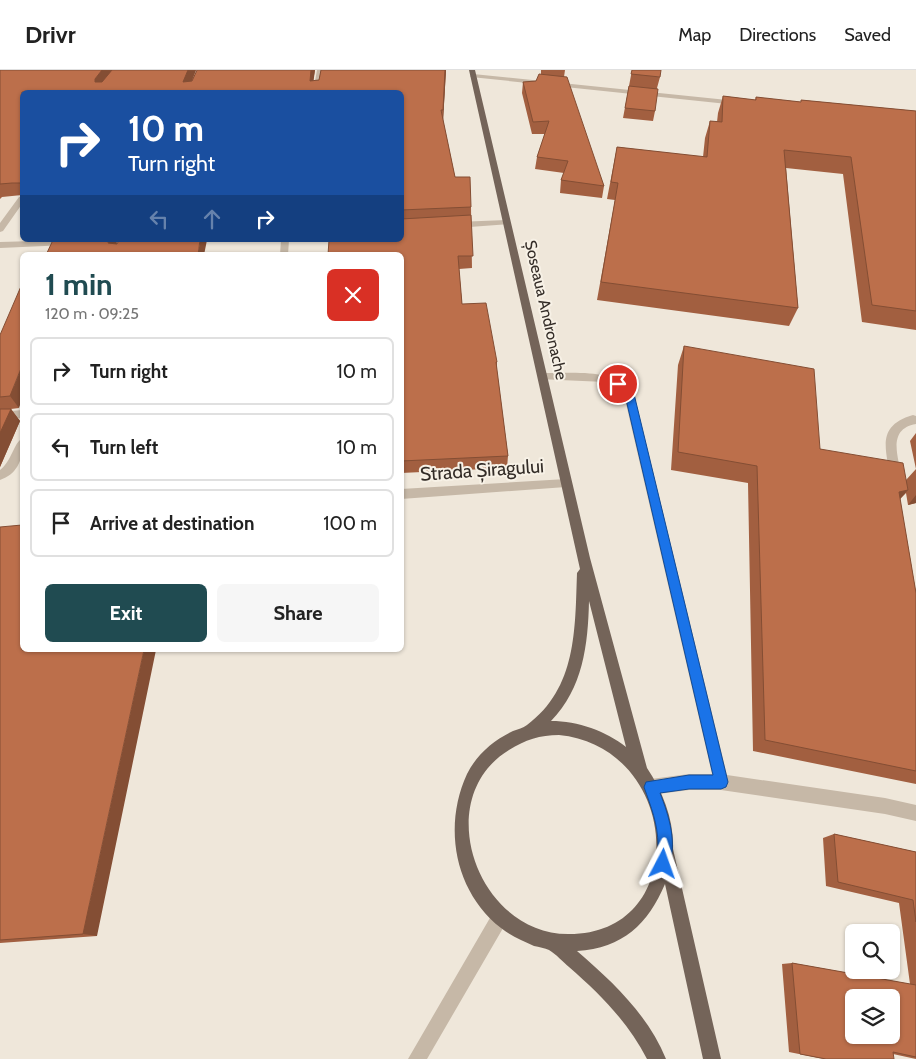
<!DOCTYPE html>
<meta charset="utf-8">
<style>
:root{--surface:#fff;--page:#f6f6f6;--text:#222;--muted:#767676;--line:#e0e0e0;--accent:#204b51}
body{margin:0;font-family:Cabin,sans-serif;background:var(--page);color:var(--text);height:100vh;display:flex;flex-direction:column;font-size:19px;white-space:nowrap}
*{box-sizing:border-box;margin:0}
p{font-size:16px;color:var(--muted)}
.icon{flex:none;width:28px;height:28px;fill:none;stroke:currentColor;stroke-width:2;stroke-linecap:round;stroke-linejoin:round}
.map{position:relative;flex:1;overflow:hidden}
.side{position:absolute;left:20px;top:182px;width:384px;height:400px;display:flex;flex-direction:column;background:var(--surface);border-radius:8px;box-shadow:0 1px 4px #0004}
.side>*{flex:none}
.hud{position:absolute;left:20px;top:20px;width:384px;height:152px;border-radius:8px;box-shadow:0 1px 4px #0004;background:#1a4fa0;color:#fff;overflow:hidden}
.fabs{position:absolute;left:845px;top:854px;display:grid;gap:10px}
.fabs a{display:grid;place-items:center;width:55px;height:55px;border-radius:8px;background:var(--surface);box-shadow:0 1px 4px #0004;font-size:25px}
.pin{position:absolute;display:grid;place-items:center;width:42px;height:42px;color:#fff;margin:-21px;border:2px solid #fff;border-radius:50%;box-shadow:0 1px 5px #0007}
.me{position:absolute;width:55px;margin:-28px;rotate:4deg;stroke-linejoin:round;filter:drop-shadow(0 0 4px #0008)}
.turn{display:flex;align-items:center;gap:18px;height:105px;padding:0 25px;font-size:22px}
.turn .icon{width:65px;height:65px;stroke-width:2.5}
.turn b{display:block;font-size:35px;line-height:42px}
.lanes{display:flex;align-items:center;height:48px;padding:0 25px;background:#0003;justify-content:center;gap:25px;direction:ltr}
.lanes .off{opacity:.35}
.round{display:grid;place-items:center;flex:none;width:52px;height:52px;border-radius:8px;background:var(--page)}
.head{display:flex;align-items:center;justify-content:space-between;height:85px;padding:0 25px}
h1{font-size:30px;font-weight:700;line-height:38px;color:var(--accent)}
.button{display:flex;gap:10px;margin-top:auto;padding:10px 25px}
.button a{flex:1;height:58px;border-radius:8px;background:var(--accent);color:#fff;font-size:20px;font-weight:700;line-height:58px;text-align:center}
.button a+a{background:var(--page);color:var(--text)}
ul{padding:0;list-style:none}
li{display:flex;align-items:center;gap:15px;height:68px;margin:0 10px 8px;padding:0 15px;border:2px solid var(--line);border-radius:8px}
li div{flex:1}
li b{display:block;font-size:19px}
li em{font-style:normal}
header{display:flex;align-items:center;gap:30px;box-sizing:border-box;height:70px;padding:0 25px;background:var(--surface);border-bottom:1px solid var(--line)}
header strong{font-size:24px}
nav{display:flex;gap:28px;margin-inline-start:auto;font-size:18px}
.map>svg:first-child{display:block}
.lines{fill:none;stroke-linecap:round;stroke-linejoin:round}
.minor{fill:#c6b8a7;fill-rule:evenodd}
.major{fill:#746459;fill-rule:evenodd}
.wall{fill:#a25f40}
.shaded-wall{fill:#844e34}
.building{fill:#bc6f4b;stroke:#844e34;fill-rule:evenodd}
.route{fill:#1a73e8;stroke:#114b97}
.labels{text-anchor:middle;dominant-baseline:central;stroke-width:4;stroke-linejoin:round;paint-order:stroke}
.far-street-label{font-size:16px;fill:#332c27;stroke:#f7f1e6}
.street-label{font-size:19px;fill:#332c27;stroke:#f7f1e6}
</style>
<header>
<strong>Drivr</strong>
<nav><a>Map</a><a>Directions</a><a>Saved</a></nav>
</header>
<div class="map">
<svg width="916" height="989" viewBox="0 0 916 989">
<rect width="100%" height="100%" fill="#efe7da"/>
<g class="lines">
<path class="minor" d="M317,0H323L319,22H313Z
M473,4L737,31L740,33L737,35L471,7L470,6Z
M19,127H22V134L3,161L0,162V153Z
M507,150H510V154L456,158L452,155L456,152Z
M70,170L71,172L67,175L0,178V172Z
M281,170H289L288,185H280Z
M542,303C571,304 615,297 634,324L727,705L885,728L916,735V751L885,744L721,720H689L651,725L646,722L643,717L646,712L651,709L689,704H712L624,325L614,317L605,312L538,309V305Z
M22,340V348L0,350V342Z
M913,345L916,346V354C887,359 898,387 902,407L896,411L890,407C886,378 876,356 913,345Z
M22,369C24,386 19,404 0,410V400C12,391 14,372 22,369Z
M566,409L572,413L566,417L401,429V419Z
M500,839L506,841L508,847L506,853L427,989H408L494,841Z"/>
<path class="major" d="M469,0H475L590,488L647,698C663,722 674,750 673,779L721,989H703L665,814C648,854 623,878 577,881C613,912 648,945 666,989H647C628,952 600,924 569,897C563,892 556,884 549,880C545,878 539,877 534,876C523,871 511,866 501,858C454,821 443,756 467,704C477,684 494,670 513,661C518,659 523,658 527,655C577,618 575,559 577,503L580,499ZM589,531L626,677C606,661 578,651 551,651C583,618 588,575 589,531ZM559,665C681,677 693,864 569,864C478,865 429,729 509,680C525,670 540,665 559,665Z"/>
</g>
<path class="wall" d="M0,0H196L192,11L197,0H315L313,11L319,10L321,0H446L443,50L455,107L471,137L472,198L459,199L462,234L497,292V301L508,386L507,398L401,403V22H22V125L2,127L0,129Z
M541,0H565L564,7L604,116L602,128L560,123L561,110L564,103L535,99L537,87L545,64H532L522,23L523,12L536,11L541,4Z
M632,0L660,7L657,18L655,41L653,51L623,48Z
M723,26L755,30L756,27L801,32V30L916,41V260L862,252L843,104L786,98L798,238L789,256L597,230L615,130L607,129L617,77L703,87L705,68L710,51L717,52L718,43Z
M0,265L19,338L11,339L20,351L0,397Z
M684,276L820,379L906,410L916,399L910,371L916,363V433L908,435L906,423L900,429L916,523V714L753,681L748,413L671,400L678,295Z
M0,457L97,866L0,873Z
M834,764L916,782V989L893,984L824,989L789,982L782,894L792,893L910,914L899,833L826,816L823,768Z"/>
<path class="shaded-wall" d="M102,0H116L100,21L95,12V9Z
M188,0H196L187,22L183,12Z
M311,0H315L312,22L310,11Z
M445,0H446L443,52V40Z
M109,170H116L117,173L114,185L108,173Z
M200,170H207L204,185H198Z
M22,296V329L19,338L10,326Z
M11,339L20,351L0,397V363Z
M908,420L893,437L899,422Z
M916,425V433L908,435Z
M144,580H156L97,866L83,864Z"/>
<path class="building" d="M0,0H102L95,9V12H102L112,0H188L183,12L192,11L197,0H311L310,11L319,10L321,0H445L443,40H441L455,107H470L471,137L401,140V22H22V113H12L0,114Z
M632,0H661L660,7L631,4Z
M539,4L567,7L604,116L561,110L568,91L537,87L549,51L533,52L523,12L536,11Z
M629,16L658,19L655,41L625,38Z
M723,26L756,30V27L801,32V30L916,41V241L872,235L851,87L784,80L798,238L601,212L618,113L611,112L617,77L707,87L710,51L722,52Z
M471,145L473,186H458L462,234L486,233L497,292H496L508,386L401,391V185H328L329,170H401V149Z
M53,170H109L108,173L117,174L119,170H200L198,185H46Z
M22,214V296L10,326L0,327V265Z
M684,276L814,299L820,379L903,393L908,420L899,422L916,523V701L765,670L757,396L678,382Z
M0,339H11L0,363Z
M22,455V580H144L83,864L0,870V457Z
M834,764L916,782V852L913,830L838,812Z
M792,893L916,915V987L893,982L894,989H826L800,984ZM854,928H891V965H854Z"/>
<path class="route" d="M614,311H621L634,324L728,712L726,717L721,719H689L660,723C669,746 678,774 668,799L663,801L658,799C654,791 659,784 658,775C658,754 651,737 644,717L646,712L689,705H713L625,325L614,316Z"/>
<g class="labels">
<g class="far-street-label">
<text transform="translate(546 240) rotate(77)">Șoseaua Andronache</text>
</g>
<g class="street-label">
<text transform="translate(482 400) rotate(-4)">Strada Șiragului</text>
</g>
</g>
</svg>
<div class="fabs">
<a><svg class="icon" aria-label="search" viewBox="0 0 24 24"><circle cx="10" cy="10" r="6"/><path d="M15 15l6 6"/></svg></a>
<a><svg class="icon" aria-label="layers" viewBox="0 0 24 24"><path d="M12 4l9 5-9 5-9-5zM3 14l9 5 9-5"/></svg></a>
</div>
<div class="pin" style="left:618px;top:314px;background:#d93025"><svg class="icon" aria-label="arrive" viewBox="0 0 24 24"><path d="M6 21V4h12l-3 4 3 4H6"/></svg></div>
<svg class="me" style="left:663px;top:794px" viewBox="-20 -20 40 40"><path d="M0-17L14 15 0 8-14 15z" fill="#1a73e8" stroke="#fff" stroke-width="4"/></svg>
<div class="hud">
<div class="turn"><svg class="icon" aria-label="right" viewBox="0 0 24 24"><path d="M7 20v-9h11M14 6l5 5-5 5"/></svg><div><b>10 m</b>Turn right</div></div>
<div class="lanes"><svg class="icon off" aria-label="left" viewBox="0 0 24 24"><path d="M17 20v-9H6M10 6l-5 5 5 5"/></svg><svg class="icon off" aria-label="ahead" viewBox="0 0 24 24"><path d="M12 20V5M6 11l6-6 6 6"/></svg><svg class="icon" aria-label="right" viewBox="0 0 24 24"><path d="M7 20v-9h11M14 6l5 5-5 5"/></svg></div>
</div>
<section class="side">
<div class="head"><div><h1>1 min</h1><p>120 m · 09:25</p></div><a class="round" style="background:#d93025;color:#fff"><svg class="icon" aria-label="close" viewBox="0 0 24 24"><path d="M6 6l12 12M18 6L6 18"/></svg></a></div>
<ul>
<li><svg class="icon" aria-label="right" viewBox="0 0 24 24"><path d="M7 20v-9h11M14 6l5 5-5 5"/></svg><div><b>Turn right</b></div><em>10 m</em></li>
<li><svg class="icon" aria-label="left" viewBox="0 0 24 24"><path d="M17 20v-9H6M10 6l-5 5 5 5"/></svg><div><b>Turn left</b></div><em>10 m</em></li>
<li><svg class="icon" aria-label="arrive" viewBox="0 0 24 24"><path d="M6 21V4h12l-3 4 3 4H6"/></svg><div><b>Arrive at destination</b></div><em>100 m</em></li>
</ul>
<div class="button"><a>Exit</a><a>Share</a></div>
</section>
</div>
